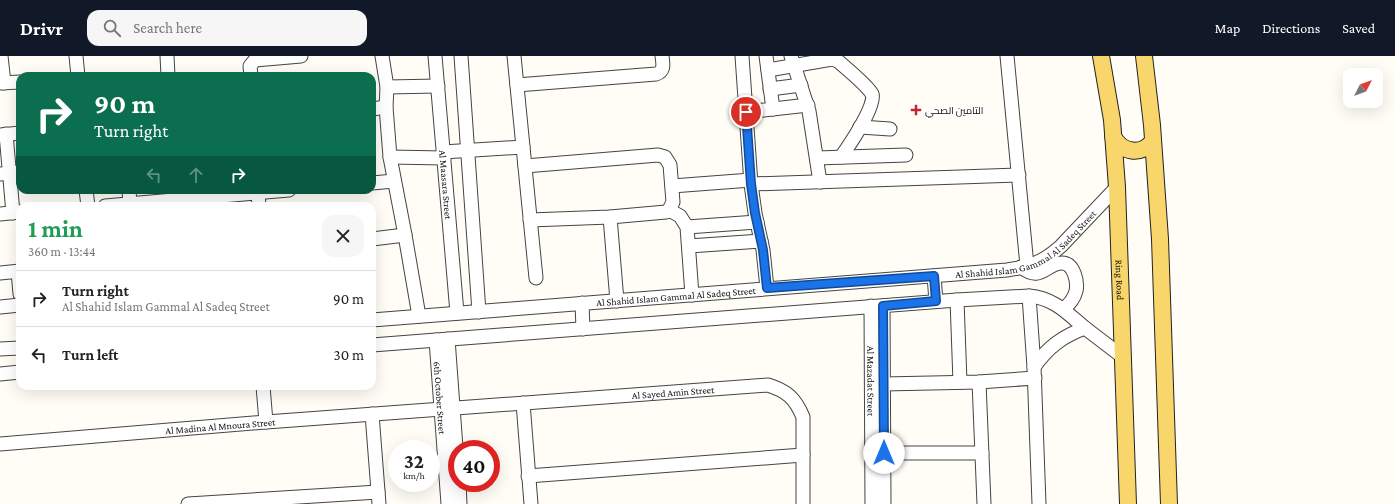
<!DOCTYPE html>
<meta charset="utf-8">
<style>
:root{--surface:#fff;--page:#f6f6f6;--text:#222;--muted:#767676;--line:#e0e0e0;--accent:#111827}
body{margin:0;font-family:"Crimson Pro",Cairo,serif;background:var(--page);color:var(--text);height:100vh;display:flex;flex-direction:column;font-size:15px;white-space:nowrap}
*{box-sizing:border-box;margin:0}
p{font-size:13px;color:var(--muted)}
.icon{flex:none;width:22px;height:22px;fill:none;stroke:currentColor;stroke-width:2;stroke-linecap:round;stroke-linejoin:round}
.map{position:relative;flex:1;overflow:hidden}
.panel{position:absolute;left:16px;top:146px;width:360px;height:188px;display:flex;flex-direction:column;background:var(--surface);border-radius:12px;box-shadow:0 4px 16px #0002}
.panel>*{flex:none}
.top-card{position:absolute;left:16px;top:16px;width:360px;height:122px;border-radius:12px;box-shadow:0 4px 16px #0002;background:#0b6e4f;color:#fff;overflow:hidden}
.needle{width:26px;rotate:48deg}
.buttons{position:absolute;left:1343px;top:12px;display:grid;gap:8px}
.buttons a{display:grid;place-items:center;width:40px;height:40px;border-radius:8px;background:var(--surface);box-shadow:0 4px 16px #0002;font-size:20px}
.speed{position:absolute;left:388px;top:384px;display:flex;gap:8px;font-size:20px;font-weight:700;text-align:center}
.speed>*{display:grid;place-content:center;width:52px;height:52px;border-radius:50%;background:var(--surface);box-shadow:0 4px 16px #0002;line-height:1}
.speed small{font-size:10px;font-weight:400}
.speed .limit{border:6px solid #d22;background:#fff;color:#111}
.pin{position:absolute;display:grid;place-items:center;width:34px;height:34px;color:#fff;margin:-17px;border:2px solid #fff;border-radius:50%;box-shadow:0 1px 4px #0007}
.me{position:absolute;width:44px;margin:-22px;rotate:0deg;stroke-linejoin:round;filter:drop-shadow(0 0 3px #0008)}
.turn{display:flex;align-items:center;gap:14px;height:84px;padding:0 12px;font-size:18px}
.turn .icon{width:52px;height:52px;stroke-width:2.5}
.turn b{display:block;font-size:28px;line-height:34px}
.lanes{display:flex;align-items:center;height:38px;padding:0 12px;background:#0003;justify-content:center;gap:20px;direction:ltr}
.lanes .off{opacity:.35}
.round{display:grid;place-items:center;flex:none;width:42px;height:42px;border-radius:12px;background:var(--page)}
.overview{display:flex;align-items:center;justify-content:space-between;height:68px;padding:0 12px}
h1{font-size:24px;font-weight:700;line-height:30px;color:#1e9e55}
ul{padding:0;list-style:none}
li{display:flex;align-items:center;gap:12px;height:56px;padding:0 12px;border-top:1px solid var(--line)}
li div{flex:1}
li b{display:block;font-size:15px}
li em{font-style:normal}
header{display:flex;align-items:center;gap:24px;box-sizing:border-box;height:56px;padding:0 20px;background:var(--accent);color:#fff}
header strong{font-size:19px}
nav{display:flex;gap:22px;margin-inline-start:auto;font-size:14px}
.search{width:280px;height:36px;background:var(--page);display:flex;align-items:center;gap:10px;box-sizing:border-box;padding:0 14px;border-radius:12px;color:var(--muted);font-size:15px}
.map>svg:first-child{display:block}
.lines{fill:none;stroke-linecap:round;stroke-linejoin:round}
.minor-casing{stroke:#444;stroke-width:15}
.major-casing{stroke:#222;stroke-width:18}
.minor{stroke:#fff;stroke-width:13}
.major{stroke:#f9d66b;stroke-width:16}
.route-casing{stroke:#114b97;stroke-width:10}
.route{stroke:#1a73e8;stroke-width:7}
.poi-dot{fill:#c4262e;stroke:#fff;stroke-width:1.5}
.labels{text-anchor:middle;dominant-baseline:central;stroke-width:4;stroke-linejoin:round;paint-order:stroke}
.poi-label{font-size:10px;fill:#111;stroke:#fff;text-anchor:start}
.street-label{font-size:10px;fill:#111;stroke:#fff}
</style>
<header>
<strong>Drivr</strong>
<div class="search"><svg class="icon" aria-label="search" viewBox="0 0 24 24"><circle cx="10" cy="10" r="6"/><path d="M15 15l6 6"/></svg>Search here</div>
<nav><a>Map</a><a>Directions</a><a>Saved</a></nav>
</header>
<div class="map">
<svg width="1395" height="448" viewBox="0 0 1395 448">
<rect width="100%" height="100%" fill="#fffdf5"/>
<g class="lines">
<g class="minor-casing">
<g id="minor">
<path d="M1,0L4,27"/>
<path d="M76,0L78,20"/>
<path d="M167,0L168,20"/>
<path id="s1" d="M435,0L457,257"/>
<path d="M461,0L479,256"/>
<path d="M514,0L536,222"/>
<path d="M742,0L751,128L755,157L763,194L767,232"/>
<path d="M766,0L773,53"/>
<path d="M791,0L809,55L820,126"/>
<path d="M1007,0L1027,210"/>
<path d="M768,14L832,3L838,5C846,12 868,30 872,38C877,49 848,91 841,101"/>
<path d="M251,20L250,10L255,4L301,0"/>
<path d="M0,27L20,26"/>
<path d="M517,29L656,18C665,15 663,8 662,0"/>
<path d="M387,31L438,30"/>
<path d="M770,33L801,29"/>
<path d="M372,53L386,51"/>
<path d="M746,56L808,49"/>
<path d="M860,71L890,73"/>
<path d="M6,78L13,157"/>
<path d="M0,79L20,77"/>
<path d="M443,96L523,91"/>
<path d="M390,101L444,102"/>
<path d="M817,102L906,99"/>
<path d="M525,110L658,99L665,101L670,109L673,146L669,154L666,156L610,161L530,164"/>
<path d="M0,118L20,116"/>
<path d="M372,127L394,125"/>
<path d="M751,128L1019,119"/>
<path d="M672,130L751,124"/>
<path d="M86,134L88,150"/>
<path d="M129,134L130,148"/>
<path d="M258,137L259,150"/>
<path d="M105,150L289,134"/>
<path d="M669,154L680,160L687,171L692,239"/>
<path d="M0,158L20,156"/>
<path d="M610,161L617,245"/>
<path d="M687,171L757,166"/>
<path d="M405,179L419,260"/>
<path d="M372,183L405,179L390,101L386,51L387,31L382,0"/>
<path d="M689,190L761,185"/>
<path d="M1021,211C1041,227 1046,207 1062,207C1074,207 1078,226 1076,235C1074,243 1070,248 1063,253"/>
<path d="M18,215L20,238"/>
<path d="M0,217L20,215"/>
<path d="M934,220L936,245"/>
<path d="M1029,240L1034,311L1039,448"/>
<path d="M957,244L960,326"/>
<path d="M582,247L583,273"/>
<path id="s2" d="M871,250L872,448"/>
<path d="M883,250L884,448"/>
<path d="M0,251L20,249"/>
<path id="s3" d="M372,264L1007,214C1014,213 1020,212 1027,210C1039,207 1051,199 1061,190L1117,131"/>
<path d="M448,283L457,405"/>
<path id="s4" d="M436,284L448,448"/>
<path d="M372,289L957,244L1029,240C1054,242 1067,257 1085,272C1098,282 1110,291 1123,301"/>
<path d="M0,293L20,292"/>
<path d="M1034,311C1048,291 1063,280 1085,272"/>
<path d="M0,318L20,316"/>
<path d="M979,326L984,448"/>
<path d="M883,328L979,326L1035,322"/>
<path d="M263,330L266,366"/>
<path d="M523,347L531,448"/>
<path d="M372,358L379,448"/>
<path id="s5" d="M0,388L266,366L768,329C787,335 795,342 803,361V448"/>
<path d="M884,397H982"/>
<path d="M528,420L803,399"/>
<path d="M459,427L460,448"/>
<path d="M188,448L378,436"/>
</g>
</g>
<g class="major-casing">
<g id="major">
<path id="s6" d="M1101,0L1112,64L1117,131L1128,448"/>
<path d="M1144,0L1152,69L1160,183L1169,448"/>
<path d="M1113,80C1121,97 1142,100 1153,85"/>
</g>
</g>
<use href="#minor" class="minor"/>
<use href="#major" class="major"/>
</g>
<g class="lines">
<g class="route-casing">
<path id="route" d="M746,56L751,128L755,157L763,194L767,232L934,220L936,245L883,250L884,397"/>
</g>
<use href="#route" class="route"/>
</g>
<path class="poi-dot" d="M914 48h4v4h4v4h-4v4h-4v-4h-4v-4h4z"/>
<g class="labels">
<g class="poi-label">
<text x="925" y="54">التامين الصحي</text>
</g>
<g class="street-label">
<text stroke="none"><textPath href="#s1" startOffset="129">Al Maasara Street</textPath></text>
<text stroke="none"><textPath href="#s3" startOffset="665">Al Shahid Islam Gammal Al Sadeq Street</textPath></text>
<text stroke="none"><textPath href="#s6" startOffset="225">Ring Road</textPath></text>
<text stroke="none"><textPath href="#s3" startOffset="305">Al Shahid Islam Gammal Al Sadeq Street</textPath></text>
<text stroke="none"><textPath href="#s2" startOffset="75">Al Mazadat Street</textPath></text>
<text stroke="none"><textPath href="#s5" startOffset="675">Al Sayed Amin Street</textPath></text>
<text stroke="none"><textPath href="#s4" startOffset="58">6th October Street</textPath></text>
<text stroke="none"><textPath href="#s5" startOffset="221">Al Madina Al Mnoura Street</textPath></text>
</g>
</g>
</svg>
<div class="buttons">
<a><svg class="needle" viewBox="-14 -14 28 28"><path d="M0-13l5 13h-10z" fill="#e53935"/><path d="M0 13l5-13h-10z" fill="#767676"/></svg></a>
</div>
<div class="speed"><div>32<small>km/h</small></div><div class="limit">40</div></div>
<div class="pin" style="left:746px;top:56px;background:#d93025"><svg class="icon" aria-label="arrive" viewBox="0 0 24 24"><path d="M6 21V4h12l-3 4 3 4H6"/></svg></div>
<svg class="me" style="left:884px;top:397px" viewBox="-20 -20 40 40"><circle r="19" fill="#fff"/><path d="M0-13L10 11 0 6-10 11z" fill="#1a73e8"/></svg>
<div class="top-card">
<div class="turn"><svg class="icon" aria-label="right" viewBox="0 0 24 24"><path d="M7 20v-9h11M14 6l5 5-5 5"/></svg><div><b>90 m</b>Turn right</div></div>
<div class="lanes"><svg class="icon off" aria-label="left" viewBox="0 0 24 24"><path d="M17 20v-9H6M10 6l-5 5 5 5"/></svg><svg class="icon off" aria-label="ahead" viewBox="0 0 24 24"><path d="M12 20V5M6 11l6-6 6 6"/></svg><svg class="icon" aria-label="right" viewBox="0 0 24 24"><path d="M7 20v-9h11M14 6l5 5-5 5"/></svg></div>
</div>
<section class="panel">
<div class="overview"><div><h1>1 min</h1><p>360 m · 13:44</p></div><a class="round"><svg class="icon" aria-label="close" viewBox="0 0 24 24"><path d="M6 6l12 12M18 6L6 18"/></svg></a></div>
<ul>
<li><svg class="icon" aria-label="right" viewBox="0 0 24 24"><path d="M7 20v-9h11M14 6l5 5-5 5"/></svg><div><b>Turn right</b><p>Al Shahid Islam Gammal Al Sadeq Street</p></div><em>90 m</em></li>
<li><svg class="icon" aria-label="left" viewBox="0 0 24 24"><path d="M17 20v-9H6M10 6l-5 5 5 5"/></svg><div><b>Turn left</b></div><em>30 m</em></li>
</ul>
</section>
</div>
